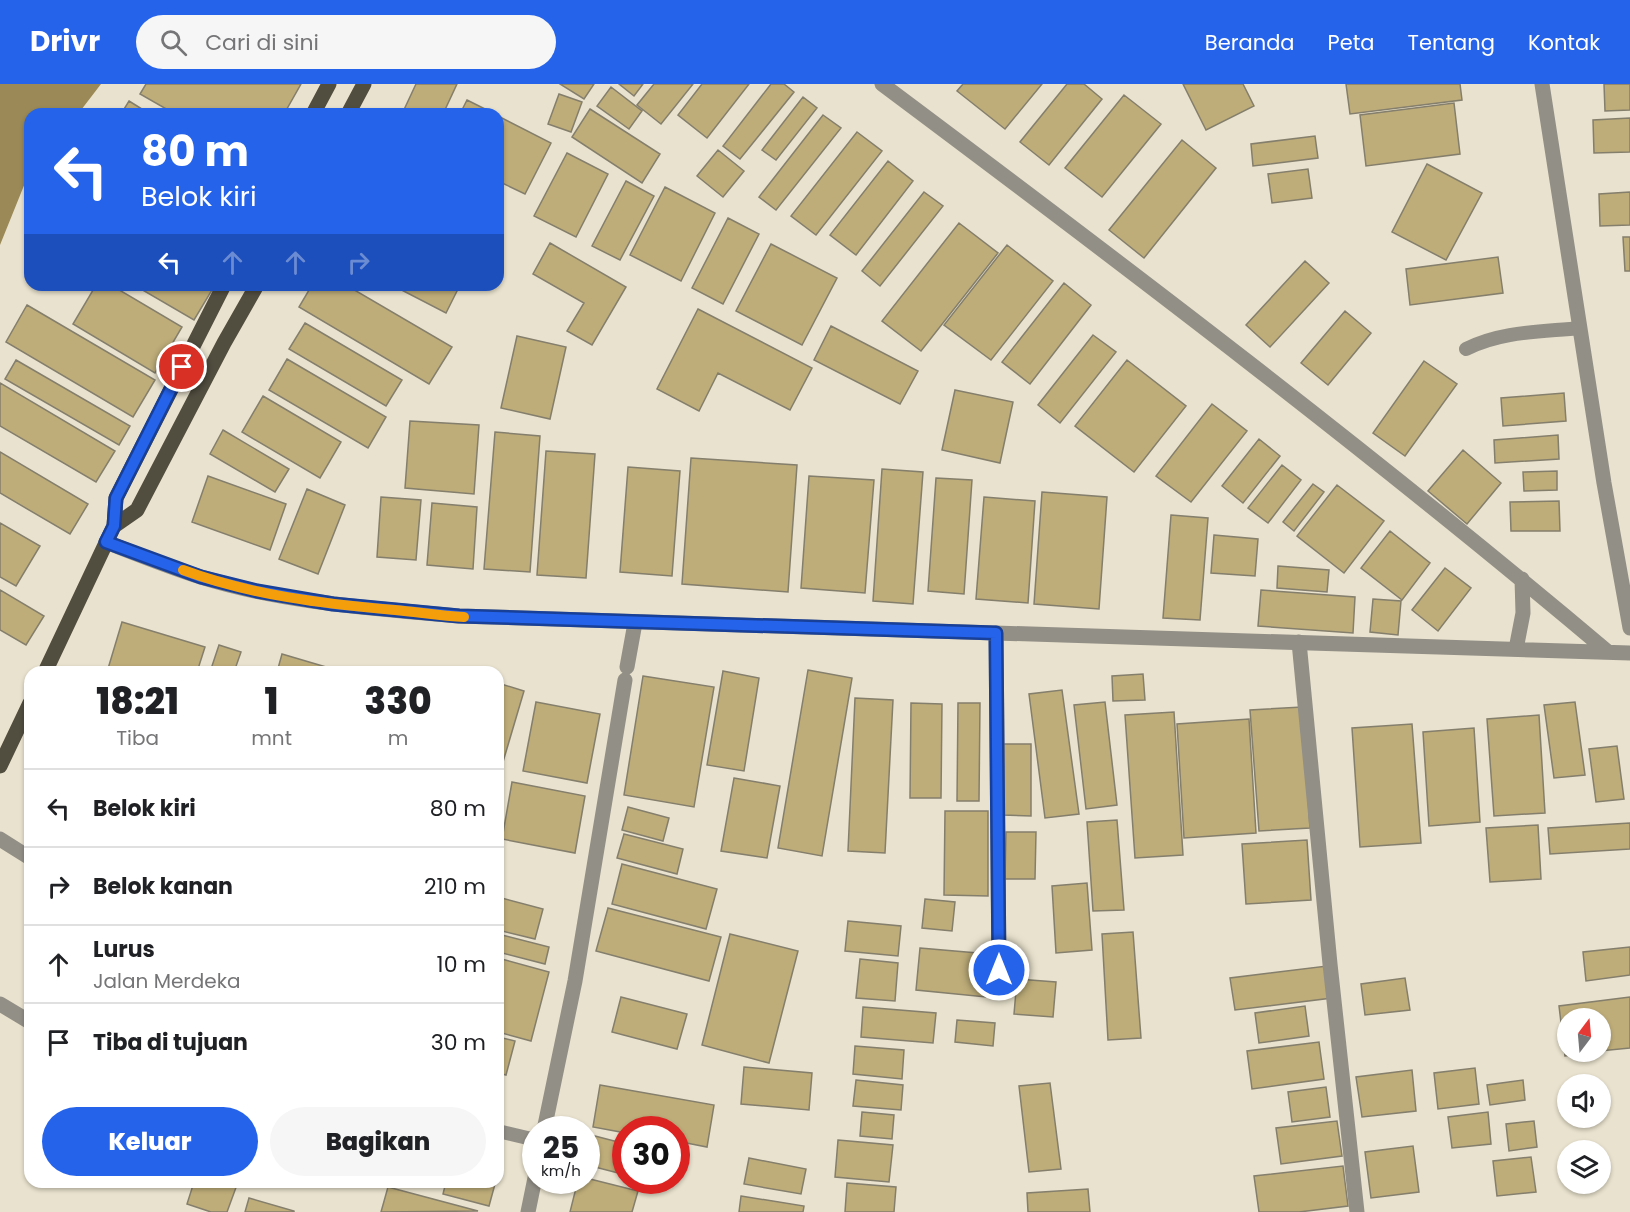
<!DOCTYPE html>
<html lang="id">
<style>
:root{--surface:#fff;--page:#f6f6f6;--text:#202124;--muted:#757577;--line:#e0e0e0;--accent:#2563eb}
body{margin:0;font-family:Poppins,sans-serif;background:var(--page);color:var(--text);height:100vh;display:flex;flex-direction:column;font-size:22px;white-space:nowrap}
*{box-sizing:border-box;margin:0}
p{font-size:20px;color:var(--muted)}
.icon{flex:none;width:33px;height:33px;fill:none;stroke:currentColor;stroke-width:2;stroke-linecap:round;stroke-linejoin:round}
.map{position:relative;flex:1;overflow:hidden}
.details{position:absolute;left:24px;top:582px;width:480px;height:522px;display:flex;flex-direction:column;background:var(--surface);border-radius:18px;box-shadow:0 2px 4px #0004}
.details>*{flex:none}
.banner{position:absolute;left:24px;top:24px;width:480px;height:183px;border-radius:18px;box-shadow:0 2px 4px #0004;background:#2563eb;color:#fff;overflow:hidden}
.needle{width:39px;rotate:16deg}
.tools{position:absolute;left:1557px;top:924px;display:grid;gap:12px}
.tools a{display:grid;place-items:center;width:54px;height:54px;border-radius:50%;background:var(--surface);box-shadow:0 2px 4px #0004;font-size:30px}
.speed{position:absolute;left:522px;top:1032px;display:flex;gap:12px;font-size:30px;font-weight:700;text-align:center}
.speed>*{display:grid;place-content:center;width:78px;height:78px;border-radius:50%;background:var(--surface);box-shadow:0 2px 4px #0004;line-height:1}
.speed small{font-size:15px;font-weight:400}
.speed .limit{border:9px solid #d22;background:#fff;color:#111}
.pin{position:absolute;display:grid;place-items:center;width:51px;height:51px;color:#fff;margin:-26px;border:3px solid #fff;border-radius:50%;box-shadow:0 2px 6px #0007}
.me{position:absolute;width:66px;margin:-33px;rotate:0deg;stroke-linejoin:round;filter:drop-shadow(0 0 4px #0008)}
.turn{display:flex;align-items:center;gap:21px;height:126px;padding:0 18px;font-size:27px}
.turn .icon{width:78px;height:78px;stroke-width:2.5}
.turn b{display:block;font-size:42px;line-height:51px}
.lanes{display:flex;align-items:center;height:57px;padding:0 18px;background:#0003;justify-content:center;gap:30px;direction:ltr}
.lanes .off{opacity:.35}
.eta{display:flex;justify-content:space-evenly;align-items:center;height:102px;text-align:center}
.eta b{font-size:36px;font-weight:800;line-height:42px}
.cta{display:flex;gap:12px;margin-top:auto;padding:12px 18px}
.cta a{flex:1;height:69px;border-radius:36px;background:var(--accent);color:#fff;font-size:24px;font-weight:800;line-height:69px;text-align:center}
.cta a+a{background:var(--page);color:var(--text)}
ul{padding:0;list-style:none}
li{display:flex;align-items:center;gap:18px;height:78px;padding:0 18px;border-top:2px solid var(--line)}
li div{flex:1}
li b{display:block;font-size:22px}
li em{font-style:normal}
header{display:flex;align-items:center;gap:36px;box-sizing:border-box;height:84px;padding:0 30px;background:var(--accent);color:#fff}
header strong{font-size:28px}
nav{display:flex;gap:33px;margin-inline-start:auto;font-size:21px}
.search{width:420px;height:54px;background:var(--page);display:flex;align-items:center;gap:15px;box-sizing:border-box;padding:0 21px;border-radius:33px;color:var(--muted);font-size:22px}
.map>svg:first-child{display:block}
.water{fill:#9b8a57}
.building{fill:#bead79;stroke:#847e6c;stroke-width:1.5}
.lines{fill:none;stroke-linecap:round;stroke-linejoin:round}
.service{stroke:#928f87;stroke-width:14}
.minor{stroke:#928f87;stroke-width:15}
.tertiary{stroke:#928f87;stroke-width:15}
.primary{stroke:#514d3f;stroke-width:15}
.route-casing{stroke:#184099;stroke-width:15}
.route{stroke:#2563eb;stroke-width:10}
.slow{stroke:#f59e0b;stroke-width:10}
</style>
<header>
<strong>Drivr</strong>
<div class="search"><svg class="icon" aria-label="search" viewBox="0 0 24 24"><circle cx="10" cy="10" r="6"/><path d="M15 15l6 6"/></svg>Cari di sini</div>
<nav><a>Beranda</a><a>Peta</a><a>Tentang</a><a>Kontak</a></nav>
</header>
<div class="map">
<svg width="1630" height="1128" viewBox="0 0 1630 1128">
<rect width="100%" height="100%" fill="#e9e2ce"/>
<path class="water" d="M0,0H101L78,30H30V92L25,99L0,161Z"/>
<path class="building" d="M146,0H301L284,30H175L140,10Z
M416,0H457L443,30H402Z
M560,0H594L584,15Z
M619,0H643L634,12Z
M654,0H693L661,40L637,21Z
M702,0H749L707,54L678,31Z
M771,0H784L794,8L740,75L723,62Z
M963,0H1042L1005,45L957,7Z
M1067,0H1084L1102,15L1049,81L1020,58Z
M1183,0H1243L1254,22L1206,46Z
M1346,0H1460L1462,16L1350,30Z
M1604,0H1630V26L1605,27Z
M611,3L642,27L629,45L597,22Z
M559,10L582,18L571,48L548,40Z
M1124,11L1161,40L1102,113L1065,84Z
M803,13L817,24L776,76L762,66Z
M467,16L495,30H460Z
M129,17L150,30H121Z
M1454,19L1460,70L1366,82L1360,31Z
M590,25L660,70L642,99L572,53Z
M823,31L841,44L776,126L759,113Z
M498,32L551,59L525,110L498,97Z
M1630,34V68L1594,69L1593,36Z
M857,48L882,67L816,151L791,132Z
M1315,52L1318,74L1253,82L1251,60Z
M1182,56L1216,84L1144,174L1109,146Z
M718,66L744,87L723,113L697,92Z
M567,69L608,90L576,153L534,132Z
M888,77L913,97L856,171L830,151Z
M1427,80L1482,109L1446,176L1392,148Z
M1308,85L1312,114L1272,119L1268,90Z
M626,97L654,112L620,176L592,162Z
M665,103L715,129L681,197L630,171Z
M924,108L943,122L880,202L862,187Z
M1630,108V141L1600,142L1599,110Z
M728,134L759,150L723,220L692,204Z
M959,139L998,169L921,267L882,237Z
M1623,153H1630V187H1625Z
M550,159L626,203L592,261L567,247L584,219L533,190Z
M771,160L837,194L802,261L736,227Z
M1007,161L1053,197L991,276L944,241Z
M1498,173L1503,209L1410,221L1406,185Z
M1305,177L1329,199L1270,263L1246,241Z
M1064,199L1091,221L1030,300L1002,278Z
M96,201H111L182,243L155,289L73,240Z
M134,201H215L194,236Z
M312,201H346L452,263L429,300L299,223Z
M392,201H460L446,229Z
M27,221L155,296L133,333L6,258Z
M698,225L812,284L790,326L718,289L699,327L657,305Z
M1345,227L1371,249L1328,301L1301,279Z
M305,239L402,296L386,322L289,265Z
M831,242L918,287L900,320L814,276Z
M1093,251L1116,268L1060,339L1038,321Z
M517,252L566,263L550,335L501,324Z
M287,275L386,333L368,364L269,306Z
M16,276L130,342L119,361L5,295Z
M1127,276L1186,322L1134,388L1075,342Z
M1424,277L1457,300L1405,372L1373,349Z
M0,299L115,367L96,398L0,342Z
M955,306L1013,318L1000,379L942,366Z
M1564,309L1566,337L1503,342L1501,314Z
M263,312L341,358L320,394L242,348Z
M1212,320L1247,347L1191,418L1156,392Z
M410,337L479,341L474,410L405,404Z
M223,346L289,385L275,408L210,370Z
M495,348L540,352L530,488L484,485Z
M1558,351L1559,375L1495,379L1494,356Z
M1259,355L1280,372L1243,419L1222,402Z
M1463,366L1501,399L1467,440L1428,407Z
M546,367L595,370L586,494L537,491Z
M0,368L88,420L70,450L0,409Z
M691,374L797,381L788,508L682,500Z
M1282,381L1301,396L1268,439L1248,424Z
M628,383L680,387L672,492L620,488Z
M882,385L923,388L913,520L873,517Z
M1557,387V406L1524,407L1523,388Z
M208,392L286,420L270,466L192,438Z
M809,392L874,396L865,509L801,504Z
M936,394L972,396L964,510L928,507Z
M1313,400L1324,408L1294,447L1283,438Z
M1337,401L1384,437L1344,489L1297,452Z
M307,405L345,421L318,490L279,475Z
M1042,408L1107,413L1099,525L1034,520Z
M381,413L421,416L416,476L377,473Z
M984,413L1035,417L1028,519L976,515Z
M1559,417L1560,447H1511L1510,418Z
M432,419L477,423L473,485L427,481Z
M1171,431L1208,434L1200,536L1163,534Z
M0,439L40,462L16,502L0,493Z
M1390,447L1430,479L1402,516L1361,484Z
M1214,451L1258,455L1255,492L1211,489Z
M1278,482L1329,486L1327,508L1277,504Z
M1445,484L1471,504L1438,547L1412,526Z
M0,506L44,532L26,561L0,546Z
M1261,506L1355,513L1353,549L1258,542Z
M1373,515L1401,517L1398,551L1370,548Z
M122,538L205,563L197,588H107Z
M219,561L241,568L234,588H210Z
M282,570L343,588H277Z
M808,586L852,594L822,772L778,764Z
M723,587L759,594L744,687L707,681Z
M1143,590L1145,616L1113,617L1112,592Z
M643,592L714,603L694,723L624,711Z
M498,599L524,607L500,688L498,687Z
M1062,606L1079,730L1045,734L1029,610Z
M855,614L893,616L885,769L848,767Z
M536,618L600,630L587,699L523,687Z
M1105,618L1117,721L1086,725L1074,621Z
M1575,618L1585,691L1554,694L1544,621Z
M911,619L942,620L941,714H910Z
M958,619H980L979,717H957Z
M1302,623L1310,744L1259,747L1250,626Z
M1174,628L1183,771L1135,774L1125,631Z
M1539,631L1545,729L1494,732L1487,635Z
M1249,635L1256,749L1184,754L1177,640Z
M1412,640L1421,759L1360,763L1352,644Z
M1474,644L1480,738L1429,742L1423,648Z
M1003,660H1031V732L1002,731Z
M1617,662L1624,715L1596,718L1589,665Z
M734,694L780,702L767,774L721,767Z
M512,698L585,712L575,769L502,755Z
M628,723L669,734L663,757L622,746Z
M945,727H988V812L944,811Z
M1117,736L1124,826L1093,827L1087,738Z
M1630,739V765L1550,770L1548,744Z
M1538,741L1541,795L1490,798L1486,744Z
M1006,748H1036L1035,795H1005Z
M624,750L683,765L677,790L617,774Z
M1307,756L1311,816L1246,820L1242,760Z
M622,780L717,805L706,845L612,820Z
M1087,799L1092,866L1056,869L1052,802Z
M498,813L543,825L535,855L498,846Z
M925,815L955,818L952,847L922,844Z
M608,824L721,853L709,897L596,867Z
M848,837L901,842L898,872L845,867Z
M1133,848L1141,954L1108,956L1102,850Z
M498,850L549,863L545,880L498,868Z
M730,850L798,867L769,979L702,961Z
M1630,863V891L1586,897L1583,868Z
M920,864L989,870L986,913L916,906Z
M498,874L549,888L531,957L498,948Z
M860,875L898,879L895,917L856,914Z
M1327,882L1332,914L1235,926L1230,894Z
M1405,894L1410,926L1365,931L1361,900Z
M1017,895L1056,898L1053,933L1014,930Z
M621,913L687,930L677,965L612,948Z
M1630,913V964L1600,967V934H1568V968H1599L1565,972L1559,922Z
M1305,922L1309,952L1259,959L1255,929Z
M863,923L936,929L933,959L861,953Z
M957,936L995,939L993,962L955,958Z
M498,953L515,957L506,991L498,989Z
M1319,958L1324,995L1252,1005L1247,967Z
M855,962L904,966L902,995L853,990Z
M744,983L812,989L809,1026L741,1020Z
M1475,984L1479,1020L1438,1025L1434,989Z
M1412,986L1416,1027L1362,1033L1356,993Z
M856,996L903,1001L901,1026L853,1022Z
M1523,996L1525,1016L1490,1021L1487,1001Z
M1050,999L1061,1085L1029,1088L1019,1002Z
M600,1001L714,1021L707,1063L676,1057V1046H626V1049L593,1043Z
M1326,1003L1330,1033L1292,1038L1288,1008Z
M862,1028L894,1031L892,1055L860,1052Z
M1488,1028L1491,1060L1452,1064L1448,1033Z
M1337,1037L1342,1072L1281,1080L1276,1044Z
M1534,1037L1537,1063L1509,1067L1506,1040Z
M595,1052L626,1060V1091L587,1081Z
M838,1056L893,1061L889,1098L835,1093Z
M1413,1062L1419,1108L1371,1114L1365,1068Z
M1531,1073L1536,1108L1497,1112L1493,1077Z
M749,1074L806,1085L801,1110L744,1100Z
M1343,1082L1348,1122L1299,1128H1259L1254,1092Z
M586,1094L638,1107L632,1128H570L578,1096H586Z
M194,1098H238L227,1128H211L187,1120Z
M446,1098H486L495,1100L489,1122L443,1110Z
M847,1099L896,1103L894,1128H845Z
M388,1103L478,1127L381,1128Z
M1088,1105L1090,1128H1028L1027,1109Z
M741,1112L804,1122L803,1128H739Z
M249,1114L294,1127V1128H245Z"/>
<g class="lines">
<path class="service" d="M1466,265C1501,247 1541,248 1580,244
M498,1047L536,1056"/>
<path class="minor" d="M996,549L999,886
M1299,558L1330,880L1357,1128
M627,583L635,539
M0,755L30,774
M0,920L30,938
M544,1046L575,897L625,596
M528,1128L536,1089"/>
<path class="tertiary" d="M882,0C1128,184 1373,370 1608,568
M1542,0L1604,399L1630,544
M106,458C137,470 169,483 201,493C284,519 373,524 459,532L1630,569
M1516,565L1523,529L1522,495"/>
<path class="primary" d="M313,30L329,0
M348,30L364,0
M114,442L137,426L224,259L257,201
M45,588L114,442L116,414L224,201
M0,682L30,619"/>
</g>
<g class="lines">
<g class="route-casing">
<path id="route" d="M182,283L116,414L114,442L106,458L201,493L257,507L333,520L459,532L996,549L999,886"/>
</g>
<use href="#route" class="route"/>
<path class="slow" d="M183,486C250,511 324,520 395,526C418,528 441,532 464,533"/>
</g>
</svg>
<div class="tools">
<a><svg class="needle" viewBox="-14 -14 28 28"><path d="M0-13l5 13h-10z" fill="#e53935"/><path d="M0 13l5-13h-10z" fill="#757577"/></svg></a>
<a><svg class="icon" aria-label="sound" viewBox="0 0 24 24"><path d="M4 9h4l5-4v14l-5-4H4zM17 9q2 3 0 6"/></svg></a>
<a><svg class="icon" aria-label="layers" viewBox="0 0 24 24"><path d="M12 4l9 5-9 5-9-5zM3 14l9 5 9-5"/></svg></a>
</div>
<div class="speed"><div>25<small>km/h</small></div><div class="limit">30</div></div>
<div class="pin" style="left:182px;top:283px;background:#d93025"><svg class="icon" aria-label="arrive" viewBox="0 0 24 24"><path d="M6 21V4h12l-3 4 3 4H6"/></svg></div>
<svg class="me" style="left:999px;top:886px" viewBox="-20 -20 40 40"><circle r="17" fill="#2563eb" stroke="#fff" stroke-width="3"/><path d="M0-11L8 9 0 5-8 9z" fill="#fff"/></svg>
<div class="banner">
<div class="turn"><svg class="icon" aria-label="left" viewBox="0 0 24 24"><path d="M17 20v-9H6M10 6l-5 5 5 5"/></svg><div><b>80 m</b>Belok kiri</div></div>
<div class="lanes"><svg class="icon" aria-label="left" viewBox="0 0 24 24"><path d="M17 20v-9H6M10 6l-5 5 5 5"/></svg><svg class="icon off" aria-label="ahead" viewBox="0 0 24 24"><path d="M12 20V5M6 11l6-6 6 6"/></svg><svg class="icon off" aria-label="ahead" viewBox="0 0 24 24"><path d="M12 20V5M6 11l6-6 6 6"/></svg><svg class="icon off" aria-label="right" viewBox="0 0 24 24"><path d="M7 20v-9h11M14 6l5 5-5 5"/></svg></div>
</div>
<section class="details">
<div class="eta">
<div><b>18:21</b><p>Tiba</p></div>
<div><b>1</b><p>mnt</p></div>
<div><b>330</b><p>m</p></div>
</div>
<ul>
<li><svg class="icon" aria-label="left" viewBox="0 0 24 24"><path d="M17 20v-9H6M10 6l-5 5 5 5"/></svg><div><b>Belok kiri</b></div><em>80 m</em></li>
<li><svg class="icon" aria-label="right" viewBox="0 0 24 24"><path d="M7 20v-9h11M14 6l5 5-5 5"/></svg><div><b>Belok kanan</b></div><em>210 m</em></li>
<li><svg class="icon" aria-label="ahead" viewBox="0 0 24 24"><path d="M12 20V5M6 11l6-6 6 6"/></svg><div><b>Lurus</b><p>Jalan Merdeka</p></div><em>10 m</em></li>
<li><svg class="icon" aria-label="arrive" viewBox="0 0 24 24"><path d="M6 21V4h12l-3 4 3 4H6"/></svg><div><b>Tiba di tujuan</b></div><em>30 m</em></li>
</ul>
<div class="cta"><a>Keluar</a><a>Bagikan</a></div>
</section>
</div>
